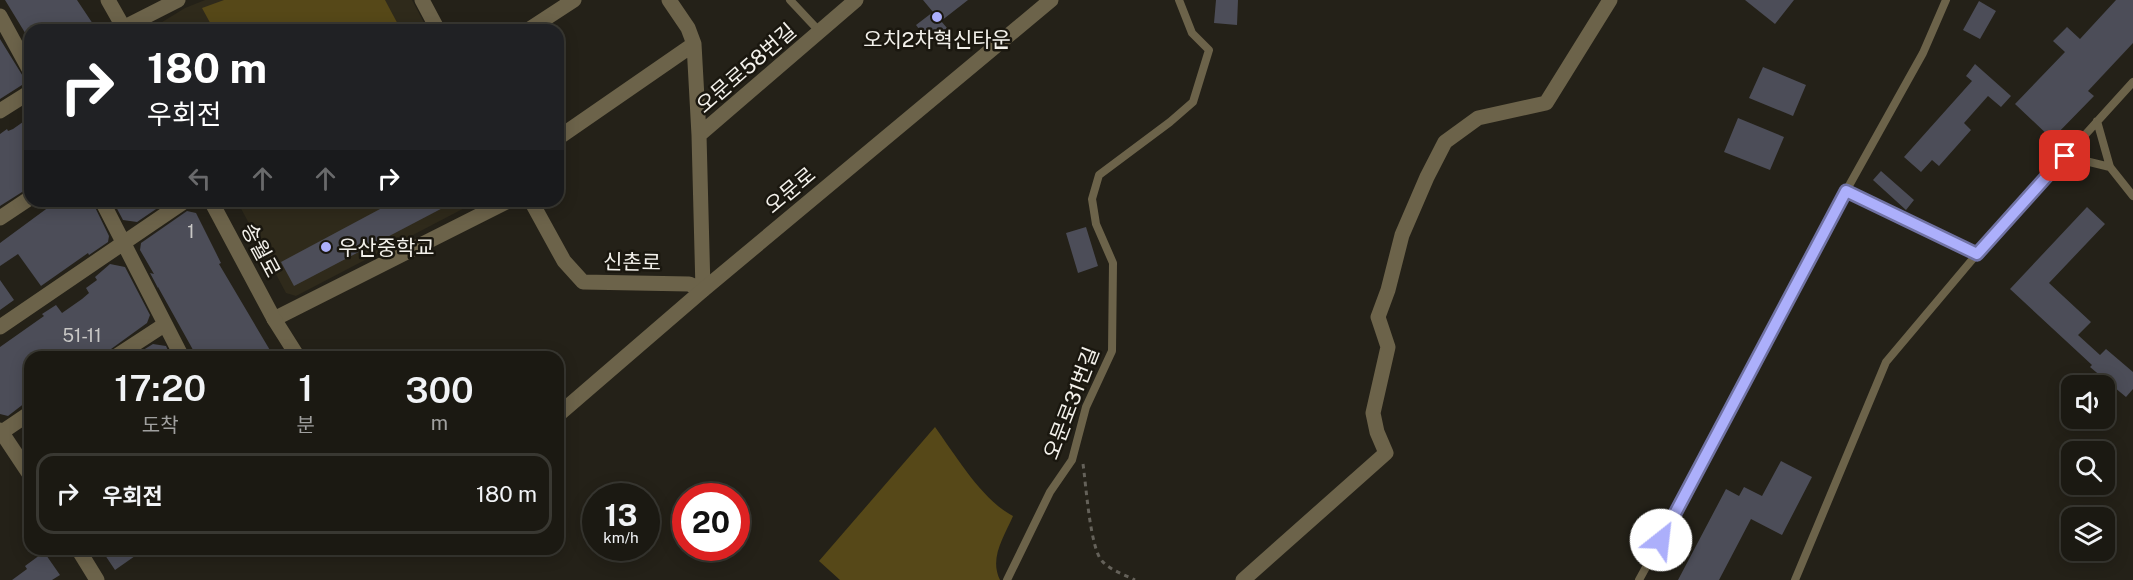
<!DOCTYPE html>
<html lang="ko">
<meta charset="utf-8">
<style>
:root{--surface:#1b1912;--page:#24221b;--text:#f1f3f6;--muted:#a0a09f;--line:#393832}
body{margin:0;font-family:"Public Sans","Noto Sans KR",sans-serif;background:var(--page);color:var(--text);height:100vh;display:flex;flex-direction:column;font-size:22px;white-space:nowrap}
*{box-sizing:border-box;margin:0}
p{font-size:20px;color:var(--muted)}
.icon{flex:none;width:33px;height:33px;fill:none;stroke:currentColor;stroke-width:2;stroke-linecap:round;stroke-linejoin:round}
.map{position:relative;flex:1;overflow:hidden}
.panel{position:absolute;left:24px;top:351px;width:540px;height:204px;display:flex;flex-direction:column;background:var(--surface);border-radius:18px;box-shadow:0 3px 15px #0003,0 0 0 2px var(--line)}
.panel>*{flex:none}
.top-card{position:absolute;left:24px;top:24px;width:540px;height:183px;border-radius:18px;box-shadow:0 3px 15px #0003,0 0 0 2px var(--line);background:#202124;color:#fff;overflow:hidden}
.controls{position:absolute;left:2061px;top:375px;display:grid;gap:12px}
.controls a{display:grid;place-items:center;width:54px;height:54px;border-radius:12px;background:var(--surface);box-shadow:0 3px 15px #0003,0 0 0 2px var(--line);font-size:30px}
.speed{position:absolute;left:582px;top:483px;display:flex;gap:12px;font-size:30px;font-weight:700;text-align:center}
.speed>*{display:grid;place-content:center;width:78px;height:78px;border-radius:50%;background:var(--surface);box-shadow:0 3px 15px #0003,0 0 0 2px var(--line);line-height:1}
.speed small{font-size:15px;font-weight:400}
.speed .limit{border:9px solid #d22;background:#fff;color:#111}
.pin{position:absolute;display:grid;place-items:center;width:51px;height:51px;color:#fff;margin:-26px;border-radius:12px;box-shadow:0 3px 9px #0006}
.me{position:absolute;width:66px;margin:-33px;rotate:29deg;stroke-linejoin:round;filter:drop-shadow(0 0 4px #0008)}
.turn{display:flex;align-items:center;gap:21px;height:126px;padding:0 24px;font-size:27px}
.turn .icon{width:78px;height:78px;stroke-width:2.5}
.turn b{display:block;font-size:42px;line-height:51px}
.lanes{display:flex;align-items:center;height:57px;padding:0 24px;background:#0003;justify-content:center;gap:30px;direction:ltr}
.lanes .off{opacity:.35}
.eta{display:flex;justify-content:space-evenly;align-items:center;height:102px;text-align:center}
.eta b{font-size:36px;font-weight:600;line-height:42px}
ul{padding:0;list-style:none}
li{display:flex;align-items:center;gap:18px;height:81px;margin:0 12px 9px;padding:0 12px;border:3px solid var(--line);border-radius:18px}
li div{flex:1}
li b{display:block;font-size:22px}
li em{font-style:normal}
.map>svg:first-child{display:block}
.built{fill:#2f2a1b}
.green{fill:#564818}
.building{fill:#4c4d58}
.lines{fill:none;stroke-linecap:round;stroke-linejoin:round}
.path{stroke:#646159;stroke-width:3;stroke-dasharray:4.5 4.5;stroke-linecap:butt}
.service{stroke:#6c634a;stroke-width:8}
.minor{stroke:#6c634a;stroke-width:15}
.tertiary{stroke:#6c634a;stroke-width:15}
.route-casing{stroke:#7072a3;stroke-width:15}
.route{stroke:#acaffb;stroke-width:10}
.poi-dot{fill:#acaffb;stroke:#1a170f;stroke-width:2}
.labels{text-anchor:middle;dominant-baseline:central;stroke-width:5;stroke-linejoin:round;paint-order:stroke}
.number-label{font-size:18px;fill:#c9c8c6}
.poi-label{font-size:21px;fill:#f3f1eb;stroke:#1a170f}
.street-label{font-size:21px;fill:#f3f1eb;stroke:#1a170f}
</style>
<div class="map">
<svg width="2133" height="580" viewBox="0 0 2133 580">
<rect width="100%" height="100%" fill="#242118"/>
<path class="built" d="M205,0H412L428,30H152L154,27L185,8Z
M237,201H478L296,296L286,293Z"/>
<path class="green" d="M224,0H385L401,30H214L202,8Z
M935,427C956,456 982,500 1013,516C1004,537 989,558 1000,580H840L819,561Z"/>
<path class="building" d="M5,0H77L97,30H30V34L27,36Z
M923,0H968L941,21L947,28L930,43L916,25L933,12Z
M1216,0H1238L1237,25L1214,23Z
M1745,0H1794L1775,24Z
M2116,0H2133V43L2088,91L2094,96L2052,139L2015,104L2065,52L2053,41L2067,27L2080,39Z
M1979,1L1996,11L1980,39L1963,30Z
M0,39L24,78L22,85L0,99Z
M1975,64L2011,96L2001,107L1988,96L1964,123L1971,130L1939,166L1932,160L1921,172L1904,157L1972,81L1966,76Z
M1763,67L1806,85L1793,116L1749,98Z
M30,117V187L0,206V134L7,129L8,131L13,129Z
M1738,118L1784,137L1770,170L1724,152Z
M1881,171L1914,200L1906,210L1873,180Z
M57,201H92L109,236L108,242L89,255L88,253L41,286L18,254L0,266V243Z
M117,201H163L156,206L159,207L137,222L123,220L114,203Z
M395,201H456L294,286L281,262Z
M2087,207L2105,224L2049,283L2091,322L2078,335L2100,355L2106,349L2133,372V389L2126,397L2090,367L2092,365L2010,289Z
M187,211L196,213L221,263L219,264L274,357H197L158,287V288L150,273L154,274L140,250L141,243Z
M1086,227L1098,266L1078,273L1066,233Z
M110,264L125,267L150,315L147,323L100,357H30V399L8,416L0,414V347L44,316L42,314L56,305L62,313L82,299L89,293L86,288L97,280L95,277Z
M0,280L14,300L0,310Z
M153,344L166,346L171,357H136L135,355Z
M1781,461L1812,477L1782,535L1751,519L1719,580H1678L1726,489L1739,496L1744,487L1762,496Z
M101,549H145L115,570Z
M44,552L60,575L52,580H12L27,569L25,566Z"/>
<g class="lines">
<path class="path" d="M1083,464C1086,484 1090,548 1102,561C1110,570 1125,575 1135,580"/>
<path class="service" d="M790,0L820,32
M2097,121L2110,167L2133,196
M2065,156L2110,167
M1846,191L1923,53L1946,0
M1007,580L1050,492L1072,460L1086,407L1112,351L1113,263L1096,224L1092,199L1099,175L1170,122L1193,102L1209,50L1192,33L1179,0
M1639,580L1705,460L1846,191L1977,254
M1795,580L1886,362L1977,254L2133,82"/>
<path class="minor" d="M422,0L438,30
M0,16L30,71
M119,30L178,0
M528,30L574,0
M0,111L30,92
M699,135L856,0
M558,138L694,44
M102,201L182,357
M531,201L564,261L583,282L689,284L703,290L699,135L694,44L688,28L669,0
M0,218L30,198
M274,319L508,201
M0,327L185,201
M115,357L164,325
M0,430L30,475
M2,432L30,413
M78,549L97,580
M1243,580L1386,453L1377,432L1373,413L1388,347L1378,317L1388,290L1402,235L1427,177L1445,142L1478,118L1546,103L1610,0"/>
<path class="tertiary" d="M108,0L125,30
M211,201L274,319L298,357
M558,415L703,290L1051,0
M443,549H444"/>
</g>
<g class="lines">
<g class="route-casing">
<path id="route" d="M1661,540L1846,191L1977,254L2065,156"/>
</g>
<use href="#route" class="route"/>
</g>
<g class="poi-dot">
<circle cx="937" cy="17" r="6"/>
<circle cx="326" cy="247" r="6"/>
</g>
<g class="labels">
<g class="number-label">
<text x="191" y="231">1</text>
<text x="82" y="335">51-11</text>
</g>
<g class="poi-label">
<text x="937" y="39">오치2차혁신타운</text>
<text x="338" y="247" text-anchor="start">우산중학교</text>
</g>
<g class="street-label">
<text transform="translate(746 68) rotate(-41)">오문로58번길</text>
<text transform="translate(790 190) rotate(-40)">오문로</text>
<text transform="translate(261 250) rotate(62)">송월로</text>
<text transform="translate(632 262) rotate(1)">신촌로</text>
<text transform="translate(1071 403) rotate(-69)">오문로31번길</text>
</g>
</g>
</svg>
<div class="controls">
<a><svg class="icon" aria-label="sound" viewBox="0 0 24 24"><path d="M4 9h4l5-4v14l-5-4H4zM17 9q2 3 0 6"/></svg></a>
<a><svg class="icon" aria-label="search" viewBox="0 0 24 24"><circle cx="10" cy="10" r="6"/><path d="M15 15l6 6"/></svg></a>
<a><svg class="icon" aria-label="layers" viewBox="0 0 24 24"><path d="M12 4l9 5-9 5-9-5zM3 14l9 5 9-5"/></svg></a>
</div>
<div class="speed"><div>13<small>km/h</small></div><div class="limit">20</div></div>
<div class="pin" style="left:2065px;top:156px;background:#d93025"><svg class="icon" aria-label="arrive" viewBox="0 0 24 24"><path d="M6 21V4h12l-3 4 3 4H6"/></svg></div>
<svg class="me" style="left:1661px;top:540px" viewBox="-20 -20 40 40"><circle r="19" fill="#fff"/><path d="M0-13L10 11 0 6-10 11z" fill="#acaffb"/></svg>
<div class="top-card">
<div class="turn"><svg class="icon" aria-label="right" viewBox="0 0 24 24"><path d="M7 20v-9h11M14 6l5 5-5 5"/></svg><div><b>180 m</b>우회전</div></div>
<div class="lanes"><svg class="icon off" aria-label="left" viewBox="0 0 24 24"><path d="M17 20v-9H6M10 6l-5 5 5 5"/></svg><svg class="icon off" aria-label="ahead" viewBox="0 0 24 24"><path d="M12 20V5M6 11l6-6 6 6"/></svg><svg class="icon off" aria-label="ahead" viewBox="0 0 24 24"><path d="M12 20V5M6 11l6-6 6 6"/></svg><svg class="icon" aria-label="right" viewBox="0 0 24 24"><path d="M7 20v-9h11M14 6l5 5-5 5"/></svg></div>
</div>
<section class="panel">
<div class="eta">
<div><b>17:20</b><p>도착</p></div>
<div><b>1</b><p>분</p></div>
<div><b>300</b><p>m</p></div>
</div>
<ul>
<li><svg class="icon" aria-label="right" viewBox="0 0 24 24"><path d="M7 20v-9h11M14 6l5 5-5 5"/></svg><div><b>우회전</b></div><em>180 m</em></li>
</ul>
</section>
</div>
